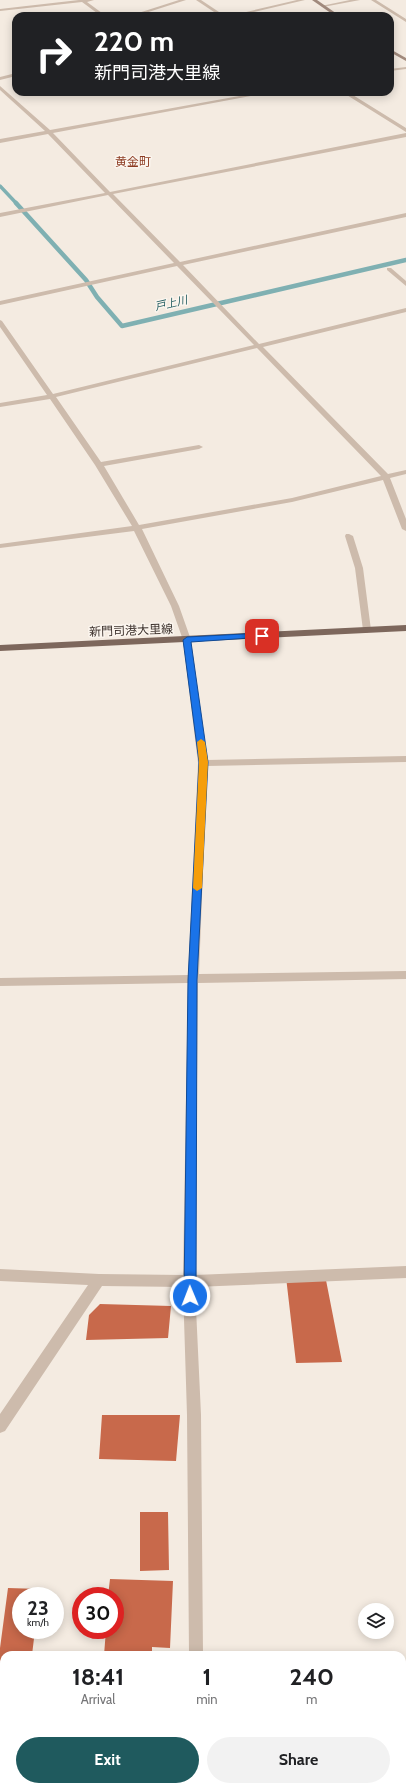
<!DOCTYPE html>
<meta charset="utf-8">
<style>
:root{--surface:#fff;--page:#f2f2f2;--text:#202124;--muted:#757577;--accent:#1f5a5e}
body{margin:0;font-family:Cabin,"Noto Sans JP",sans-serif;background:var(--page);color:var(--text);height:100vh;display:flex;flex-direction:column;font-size:15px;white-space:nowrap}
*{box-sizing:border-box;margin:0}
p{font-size:13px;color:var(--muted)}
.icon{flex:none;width:22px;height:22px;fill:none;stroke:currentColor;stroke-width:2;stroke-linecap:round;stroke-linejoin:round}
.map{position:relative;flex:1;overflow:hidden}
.panel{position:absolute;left:0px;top:1651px;width:406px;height:140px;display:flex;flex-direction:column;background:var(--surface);border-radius:12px 12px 0 0;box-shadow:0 2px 10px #0003}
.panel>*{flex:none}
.banner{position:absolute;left:12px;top:12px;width:382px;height:84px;border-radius:12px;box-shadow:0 2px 10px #0003;background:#202124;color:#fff;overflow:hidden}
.buttons{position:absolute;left:358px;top:1603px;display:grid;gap:8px}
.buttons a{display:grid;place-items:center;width:36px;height:36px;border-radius:50%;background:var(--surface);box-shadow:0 2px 10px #0003;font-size:20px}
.speed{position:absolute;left:12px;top:1587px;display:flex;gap:8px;font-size:20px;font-weight:700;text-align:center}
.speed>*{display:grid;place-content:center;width:52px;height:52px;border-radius:50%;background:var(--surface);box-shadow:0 2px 10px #0003;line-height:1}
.speed small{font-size:10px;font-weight:400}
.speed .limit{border:6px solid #d22;background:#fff;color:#111}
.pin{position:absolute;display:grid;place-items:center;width:34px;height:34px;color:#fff;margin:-17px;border-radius:8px;box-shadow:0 2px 6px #0006}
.me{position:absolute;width:44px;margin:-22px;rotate:359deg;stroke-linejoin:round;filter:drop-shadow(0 0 3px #0008)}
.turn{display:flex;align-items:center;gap:14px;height:84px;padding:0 16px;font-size:18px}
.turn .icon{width:52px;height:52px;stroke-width:2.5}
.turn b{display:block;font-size:28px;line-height:34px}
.eta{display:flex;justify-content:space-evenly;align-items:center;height:68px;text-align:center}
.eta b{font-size:24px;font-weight:700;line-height:28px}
.cta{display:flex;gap:8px;margin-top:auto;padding:8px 16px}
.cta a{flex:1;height:46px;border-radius:24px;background:var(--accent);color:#fff;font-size:16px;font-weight:700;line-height:46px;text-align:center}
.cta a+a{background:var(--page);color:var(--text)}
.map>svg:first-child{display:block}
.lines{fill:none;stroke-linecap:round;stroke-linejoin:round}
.stream-far1{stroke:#7fb0b2;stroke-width:3.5}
.stream{stroke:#7fb0b2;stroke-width:4.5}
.building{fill:#c8694b}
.lane{fill:#cdbbac;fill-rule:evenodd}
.street{fill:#cdbbac;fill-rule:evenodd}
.secondary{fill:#a18a7d;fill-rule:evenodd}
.primary{fill:#7d675c;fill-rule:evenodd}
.route{fill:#1a73e8;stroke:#114b97}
.slow{fill:#f59e0b}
.labels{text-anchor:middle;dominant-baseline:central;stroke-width:3;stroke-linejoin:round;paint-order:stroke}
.far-water-label{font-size:11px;font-style:italic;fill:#1f5a5e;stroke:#fbf5ee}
.far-quarter-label{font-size:12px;fill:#8c3b22;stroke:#fbf5ee}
.street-label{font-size:12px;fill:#3b302b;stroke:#fbf5ee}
</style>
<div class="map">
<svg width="406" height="1791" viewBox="0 0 406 1791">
<rect width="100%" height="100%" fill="#f4ebe1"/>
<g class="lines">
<path class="stream-far1" d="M0,186L17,204"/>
<path class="stream" d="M16,203L86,280L97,297L122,326L406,260"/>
</g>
<path class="building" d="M325,1275L342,1362L296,1363L286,1277Z
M100,1304L171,1306L168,1338L86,1340L89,1315Z
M102,1415H180L176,1461L99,1459Z
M140,1512H168L169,1570L140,1571Z
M110,1579L173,1581L170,1648L152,1647V1655H104L106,1630H115V1596H108Z
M8,1588L40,1589L39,1596H21V1630H35L32,1655H4V1672H0V1648Z"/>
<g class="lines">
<path class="lane" d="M387,268H391L406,281V286L387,270Z"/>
<path class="street" d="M79,0H94L87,2L106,16H101L82,2L0,11V9Z
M179,0H186L136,16H129Z
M196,0H201L225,16H220Z
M297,0H305L237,16H229Z
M350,0H360L323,7L321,6Z
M371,0H376L406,19V22Z
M406,67V69L390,71V69Z
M16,73V76L0,80V77Z
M0,86L50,130L261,92H272L53,133L110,192L406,133V137L113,194L180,262L406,213V217L183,265L259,344L406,308V312L263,347L388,474L406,470V474L390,478L406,519V531L402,529L383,480L292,502L142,529L179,606L191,640L207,760L406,756V762L207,766L199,974L406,971V979L198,983L195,1275L406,1266V1278L195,1287L201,1415L203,1655H189L187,1415L183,1287L102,1286L5,1431L0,1433V1414L88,1285L0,1281V1269L99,1274L183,1275L188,983L0,986V978L188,975L198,763L183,640L171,606L134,531L0,548V544L132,526L95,465L50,399L0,407V403L47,395L0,327V320L2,321L53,394L254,345L177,266L0,305V301L174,263L108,195L0,217V213L105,193L48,134L0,143V139L45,131L0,90ZM257,348L381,476L292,498L139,525L104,466L199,449L203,447L199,445L101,462L56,397Z
M342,92H348L406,128V132Z
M346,534H349L353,536L363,568L371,630L367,633L363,630L355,568L345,536Z
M402,1714H406V1730H402Z
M4,1719V1735L0,1736V1720Z
M186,1787H202V1791H186Z"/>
<path class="secondary" d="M312,0H317L340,16H335Z
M390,49L406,58V61L390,52Z"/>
<path class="primary" d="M406,625V631L0,651V645Z"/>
</g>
<path class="route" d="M262,633L266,636L265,637L191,642L208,762L197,980L196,1296L194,1299L190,1301L186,1299L184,1296L188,980L199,762L183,640L187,637Z"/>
<path class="slow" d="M201,739L205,742L208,762L202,888L197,891L193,888L199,762L197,742Z"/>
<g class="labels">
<g class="far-water-label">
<text transform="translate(171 303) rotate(-13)">戸上川</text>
</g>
<g class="far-quarter-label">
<text x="133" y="161">黄金町</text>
</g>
<g class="street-label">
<text transform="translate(131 630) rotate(-2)">新門司港大里線</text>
</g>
</g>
</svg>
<div class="buttons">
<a><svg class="icon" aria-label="layers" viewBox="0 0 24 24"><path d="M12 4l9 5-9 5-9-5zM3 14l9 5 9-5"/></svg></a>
</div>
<div class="speed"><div>23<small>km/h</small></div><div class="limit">30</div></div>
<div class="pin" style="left:262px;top:636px;background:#d93025"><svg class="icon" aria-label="arrive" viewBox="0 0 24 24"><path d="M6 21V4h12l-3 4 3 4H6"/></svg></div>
<svg class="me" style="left:190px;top:1296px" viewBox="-20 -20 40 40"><circle r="17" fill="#1a73e8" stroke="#fff" stroke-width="3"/><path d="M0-11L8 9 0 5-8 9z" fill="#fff"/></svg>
<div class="banner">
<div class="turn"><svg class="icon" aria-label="right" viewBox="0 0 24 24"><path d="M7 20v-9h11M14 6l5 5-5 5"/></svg><div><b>220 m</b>新門司港大里線</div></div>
</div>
<section class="panel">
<div class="eta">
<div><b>18:41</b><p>Arrival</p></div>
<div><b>1</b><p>min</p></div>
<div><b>240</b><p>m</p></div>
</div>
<div class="cta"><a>Exit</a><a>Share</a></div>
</section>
</div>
